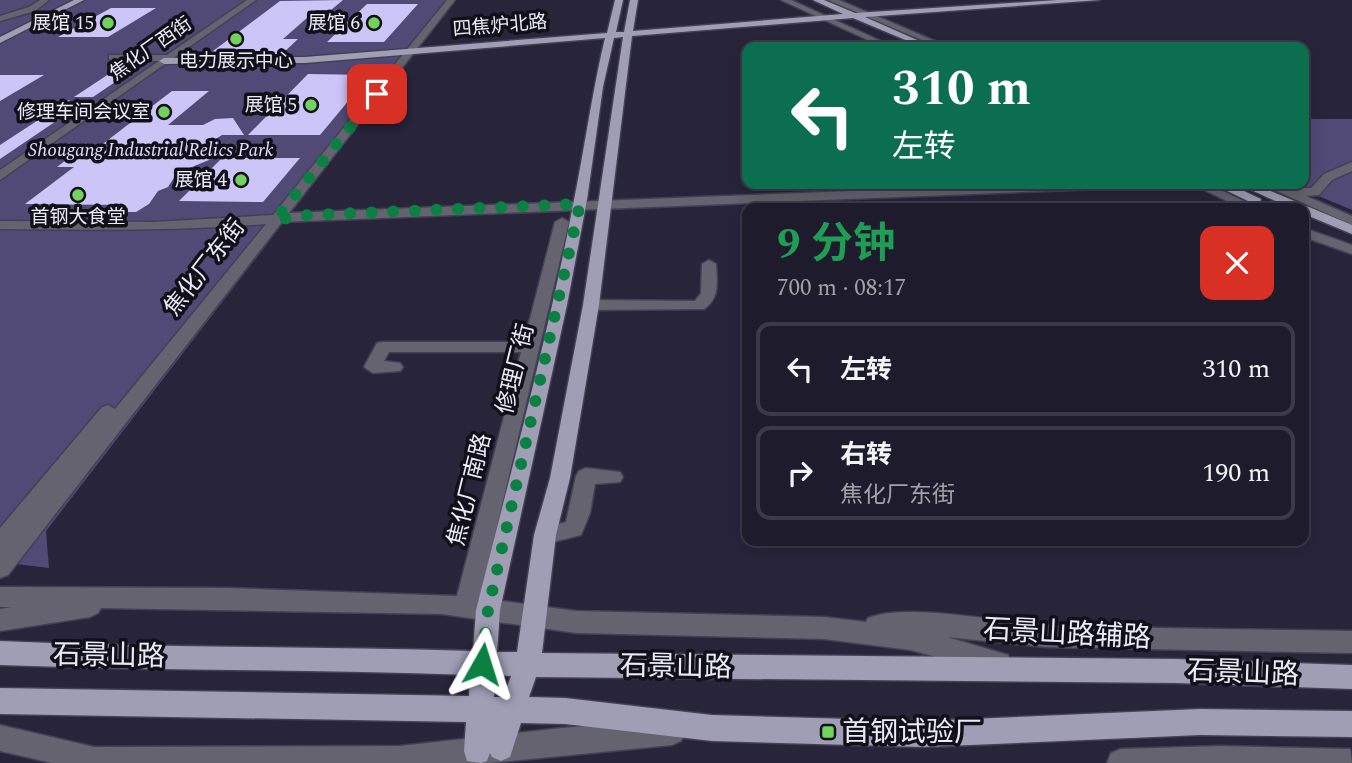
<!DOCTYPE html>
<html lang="zh">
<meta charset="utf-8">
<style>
:root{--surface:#1e1c2c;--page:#262534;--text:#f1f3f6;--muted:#a1a1a9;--line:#3c3a48}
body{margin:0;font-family:Spectral,"Noto Sans SC",serif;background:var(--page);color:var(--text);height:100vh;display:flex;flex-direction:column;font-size:26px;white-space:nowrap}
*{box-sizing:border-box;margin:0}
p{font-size:23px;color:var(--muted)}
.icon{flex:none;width:38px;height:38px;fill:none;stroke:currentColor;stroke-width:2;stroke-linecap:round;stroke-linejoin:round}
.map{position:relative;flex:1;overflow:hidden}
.side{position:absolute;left:742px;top:203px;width:567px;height:343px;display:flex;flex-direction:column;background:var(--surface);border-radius:14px;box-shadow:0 4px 18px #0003,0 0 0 2px var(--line)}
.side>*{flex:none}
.guide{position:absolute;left:742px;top:42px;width:567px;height:147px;border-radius:14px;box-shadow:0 4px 18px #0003,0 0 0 2px var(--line);background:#0b6e4f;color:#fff;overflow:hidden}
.pin{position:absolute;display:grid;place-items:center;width:60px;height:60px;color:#fff;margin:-30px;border-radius:14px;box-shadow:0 4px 10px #0006}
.me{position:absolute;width:77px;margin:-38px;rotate:6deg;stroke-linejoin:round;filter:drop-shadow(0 0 5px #0008)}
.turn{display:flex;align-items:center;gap:24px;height:147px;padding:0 35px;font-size:32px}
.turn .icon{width:91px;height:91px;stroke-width:2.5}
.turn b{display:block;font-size:49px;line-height:60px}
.round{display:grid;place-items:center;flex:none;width:74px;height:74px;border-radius:14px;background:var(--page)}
.overview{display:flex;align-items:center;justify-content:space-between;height:119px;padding:0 35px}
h1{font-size:42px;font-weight:700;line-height:52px;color:#1e9e55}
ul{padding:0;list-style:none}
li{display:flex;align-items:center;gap:21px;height:94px;margin:0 14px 10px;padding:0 21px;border:4px solid var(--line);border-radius:14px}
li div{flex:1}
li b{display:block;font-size:26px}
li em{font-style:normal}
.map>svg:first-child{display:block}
.green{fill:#514a77}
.building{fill:#ccc6f8}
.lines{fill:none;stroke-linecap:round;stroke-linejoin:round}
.minor-casing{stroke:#434055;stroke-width:3}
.major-casing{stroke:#434055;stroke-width:3}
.minor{fill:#64636f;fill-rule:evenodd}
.major{fill:#a09eb5;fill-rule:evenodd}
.route{stroke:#0b8043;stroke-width:12;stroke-dasharray:0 21.6}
.poi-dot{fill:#73d25d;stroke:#111019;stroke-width:2.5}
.labels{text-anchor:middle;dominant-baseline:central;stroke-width:7;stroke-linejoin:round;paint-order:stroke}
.far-poi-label{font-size:19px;fill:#eae9f8;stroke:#111019;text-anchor:end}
.far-street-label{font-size:19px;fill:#eae9f8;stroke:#111019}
.far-park-label{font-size:19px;font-style:italic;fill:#e0dcff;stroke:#111019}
.street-label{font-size:23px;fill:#eae9f8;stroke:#111019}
.near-street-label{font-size:28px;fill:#eae9f8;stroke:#111019}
.near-poi-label{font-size:28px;fill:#eae9f8;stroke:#111019;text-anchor:start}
</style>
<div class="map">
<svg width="1352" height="763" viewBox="0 0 1352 763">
<rect width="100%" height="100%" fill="#28253b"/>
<path class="green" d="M0,0H455L46,531L49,568L0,562Z
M1304,119H1352V210L1290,184H1304Z"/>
<path class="building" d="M343,0L331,10H316L283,39H298L282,54H209L280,1Z
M367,4H418L384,42H327Z
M111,8H156L108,37H58Z
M124,64L130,72L93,97H74Z
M308,74L370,75L320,135H248Z
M0,75H44L0,101Z
M172,91H209L168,125H203L215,119L233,118L244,135H222L185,158H214L177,173L168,187L158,191L149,204L136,212H110L119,205L25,204L74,167H57L71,156H87Z
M69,100L74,109L0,159V145Z
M222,158H300L263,202L179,201Z"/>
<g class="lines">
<g class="minor-casing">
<path id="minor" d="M40,0H49L35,11L0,21V16L29,7Z
M247,0H256L0,180V170L159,61L112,60L109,59V55H167Z
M447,0H455L289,213L1031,184H1130L1124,188L282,222L8,575L0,578V528L102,407L108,405L115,409L266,224C177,231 89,230 0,229V221L154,222L273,215Z
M781,0H791L894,47H883Z
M828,0H839L949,47H938Z
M1352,162V171L1332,180L1319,195L1306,196L1352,216V225L1261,184C1278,183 1293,189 1311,188L1324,174Z
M1192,184H1208L1258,208H1241Z
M562,218L569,222L480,598L576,611L824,617L866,622L868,618C909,602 1001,623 1048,625C1149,629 1251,629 1352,631V653L1046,647L947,637L1008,655L1011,663L1008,671L999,675L911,650L824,639L576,633L442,614L101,608L98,613L90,617L0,631V609L12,607H0V587L226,588L457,596L521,352H389L384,361L400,363L403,367L400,371L373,373L364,367L377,343L383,342H524L555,222Z
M1304,228L1352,245V254L1304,237Z
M709,260L716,264C717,282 720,298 704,309L591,310L583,305L591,300L695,301L701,293L702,264Z
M586,468L620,472L623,477L620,482L595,484L590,513L581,535L545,544L537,541L534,535L537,529L566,522L576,476L579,471Z
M672,719L681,723L685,732L681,741L672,745L489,763H52L0,751V725L94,747L400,746L562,728Z
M1221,746L1350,749L1352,763H1107L1111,753L1121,749Z"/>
</g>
<g class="major-casing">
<path id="major" d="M74,0H84L0,43V37Z
M615,0H623L616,32H624L630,0H638L633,31L843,14L813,0H824L855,13L1058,0H1100L865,17L933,47H922L853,18L632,36L599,305L570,478L556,535L542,653L1176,659L1352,665V689L1176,683L536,677L529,697L565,698L712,715L923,721L1200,709L1352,711V737L1200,735L923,747L712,741L565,724L521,723L510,757L501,761L492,757L490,753L487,761L481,763L467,761L464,751L466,722L0,714V688L469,696L470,675C314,669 157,671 0,665V641C158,648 315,646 473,651L476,610C510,474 548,338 574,200C585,146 592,92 605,38L305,63L164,64L159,61L164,58L305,57L607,33ZM623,37L583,305L550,478L534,535L517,652H497L500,610L567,305L587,200L603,87L614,38ZM495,675L511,676L503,697H494Z
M1213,184H1229L1261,199L1260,202H1250Z
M1238,184H1254L1352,225V234L1304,214V208H1291Z"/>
</g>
<use href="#minor" class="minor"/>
<use href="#major" class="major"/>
</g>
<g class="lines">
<path class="route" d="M377,94L275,220L308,215L580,204L488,610L482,664"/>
</g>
<g class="poi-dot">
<circle cx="108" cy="23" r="7"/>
<circle cx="374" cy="23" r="7"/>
<circle cx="236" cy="39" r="7"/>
<circle cx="311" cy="105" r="7"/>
<circle cx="164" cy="112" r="7"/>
<circle cx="241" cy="180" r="7"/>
<circle cx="78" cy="195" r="7"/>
<rect x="821" y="725" width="14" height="14" rx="3.5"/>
</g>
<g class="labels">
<g class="far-poi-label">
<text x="94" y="23">展馆 15</text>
<text x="360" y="23">展馆 6</text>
<text x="236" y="61" text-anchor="middle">电力展示中心</text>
<text x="297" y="105">展馆 5</text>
<text x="150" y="112">修理车间会议室</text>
<text x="227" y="180">展馆 4</text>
<text x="78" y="217" text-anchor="middle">首钢大食堂</text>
</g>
<g class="far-street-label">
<text transform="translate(500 26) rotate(-5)">四焦炉北路</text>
<text transform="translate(151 49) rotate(-35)">焦化厂西街</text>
</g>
<g class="far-park-label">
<text x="151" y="150">Shougang Industrial Relics Park</text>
</g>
<g class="street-label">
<text transform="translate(205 268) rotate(-52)">焦化厂东街</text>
<text transform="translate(516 369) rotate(-76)">修理厂街</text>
<text transform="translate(470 490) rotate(-76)">焦化厂南路</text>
</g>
<g class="near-street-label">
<text transform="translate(1067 634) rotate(3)">石景山路辅路</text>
<text transform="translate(109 656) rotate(1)">石景山路</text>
<text transform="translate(676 667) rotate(1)">石景山路</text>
<text transform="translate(1243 673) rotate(2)">石景山路</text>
</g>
<g class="near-poi-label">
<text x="842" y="732">首钢试验厂</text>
</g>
</g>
</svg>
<div class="pin" style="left:377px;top:94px;background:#d93025"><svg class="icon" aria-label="arrive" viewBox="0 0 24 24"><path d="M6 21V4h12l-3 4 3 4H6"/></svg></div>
<svg class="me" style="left:482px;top:664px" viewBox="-20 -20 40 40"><path d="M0-17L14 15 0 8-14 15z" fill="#0b8043" stroke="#fff" stroke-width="4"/></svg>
<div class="guide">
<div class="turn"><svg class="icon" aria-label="left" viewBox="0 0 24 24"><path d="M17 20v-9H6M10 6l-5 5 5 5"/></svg><div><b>310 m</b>左转</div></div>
</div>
<section class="side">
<div class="overview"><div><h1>9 分钟</h1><p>700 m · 08:17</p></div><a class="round" style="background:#d93025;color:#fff"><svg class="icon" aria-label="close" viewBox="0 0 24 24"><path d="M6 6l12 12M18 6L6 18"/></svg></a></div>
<ul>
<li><svg class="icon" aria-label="left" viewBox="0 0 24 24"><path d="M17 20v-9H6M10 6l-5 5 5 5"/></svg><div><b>左转</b></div><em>310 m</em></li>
<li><svg class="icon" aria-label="right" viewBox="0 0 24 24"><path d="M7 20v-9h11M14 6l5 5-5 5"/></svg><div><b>右转</b><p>焦化厂东街</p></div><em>190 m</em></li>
</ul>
</section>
</div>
